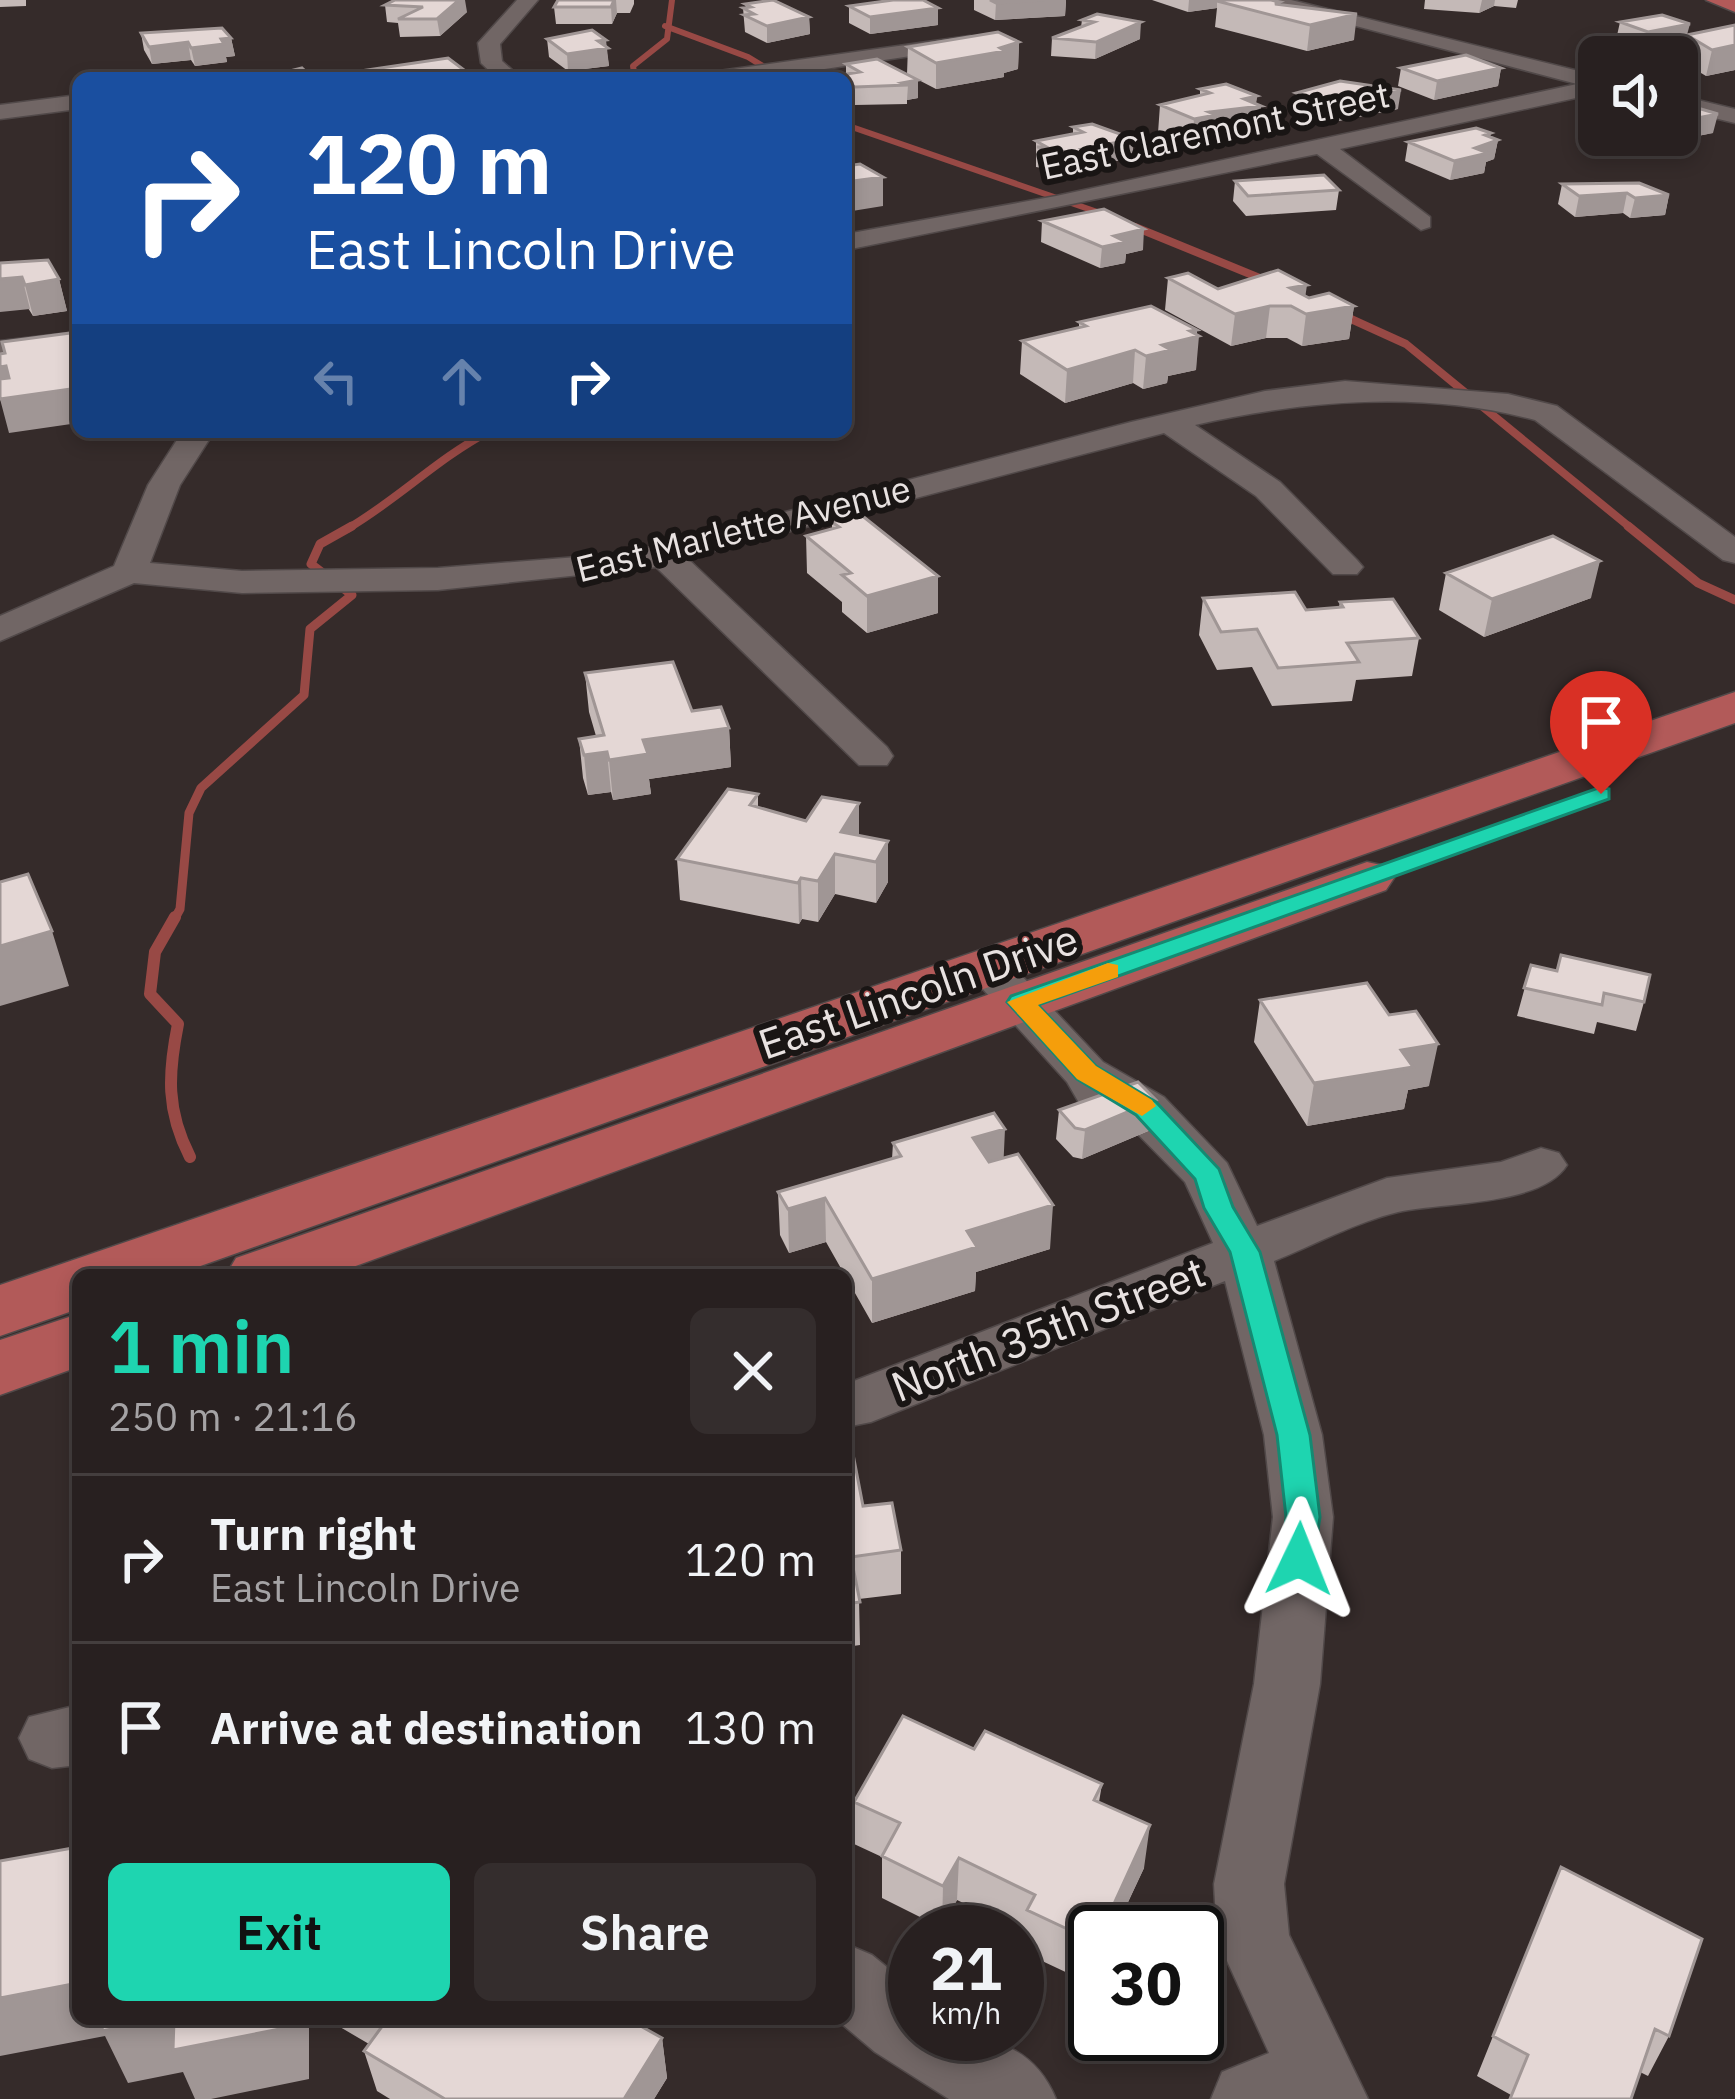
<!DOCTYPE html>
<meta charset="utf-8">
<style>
:root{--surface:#282020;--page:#342d2d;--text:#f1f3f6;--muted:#a5a3a5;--line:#443e3e;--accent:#1ed5b0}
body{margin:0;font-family:"IBM Plex Sans",sans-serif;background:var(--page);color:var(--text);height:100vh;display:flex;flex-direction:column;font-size:45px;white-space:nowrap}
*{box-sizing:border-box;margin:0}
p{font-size:39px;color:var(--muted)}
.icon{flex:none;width:66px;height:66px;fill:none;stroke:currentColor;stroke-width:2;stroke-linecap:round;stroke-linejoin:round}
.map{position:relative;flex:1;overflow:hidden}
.drawer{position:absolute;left:72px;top:1269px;width:780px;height:756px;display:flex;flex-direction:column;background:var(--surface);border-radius:18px;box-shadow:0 6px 18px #0003,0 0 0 3px var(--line)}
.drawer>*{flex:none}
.hud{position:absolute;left:72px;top:72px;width:780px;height:366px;border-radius:18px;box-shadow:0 6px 18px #0003,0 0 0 3px var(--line);background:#1a4fa0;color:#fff;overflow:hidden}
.fabs{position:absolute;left:1578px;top:36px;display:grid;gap:24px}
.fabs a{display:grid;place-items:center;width:120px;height:120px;border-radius:18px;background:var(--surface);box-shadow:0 6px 18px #0003,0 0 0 3px var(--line);font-size:60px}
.speed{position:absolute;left:888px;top:1905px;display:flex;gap:24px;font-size:60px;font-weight:700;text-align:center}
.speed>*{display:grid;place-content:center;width:156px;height:156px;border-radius:50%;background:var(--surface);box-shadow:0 6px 18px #0003,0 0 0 3px var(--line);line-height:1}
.speed small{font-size:30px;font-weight:400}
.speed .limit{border:6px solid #111;border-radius:18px;background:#fff;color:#111}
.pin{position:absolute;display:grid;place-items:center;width:102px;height:102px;color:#fff;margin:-123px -51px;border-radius:50% 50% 50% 0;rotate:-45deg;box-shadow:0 0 12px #0007}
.pin .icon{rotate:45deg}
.me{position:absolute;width:132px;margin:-66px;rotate:2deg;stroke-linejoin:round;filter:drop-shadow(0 0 9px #0008)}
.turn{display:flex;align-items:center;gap:42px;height:252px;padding:0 36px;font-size:54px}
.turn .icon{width:156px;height:156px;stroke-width:2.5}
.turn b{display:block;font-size:84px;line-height:102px}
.lanes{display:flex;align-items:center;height:114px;padding:0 36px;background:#0003;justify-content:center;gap:60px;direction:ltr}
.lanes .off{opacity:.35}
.round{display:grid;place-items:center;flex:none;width:126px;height:126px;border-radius:18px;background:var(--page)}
.head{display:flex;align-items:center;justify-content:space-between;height:204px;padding:0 36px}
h1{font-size:72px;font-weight:600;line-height:90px;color:var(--accent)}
.cta{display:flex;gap:24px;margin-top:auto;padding:24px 36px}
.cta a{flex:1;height:138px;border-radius:18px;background:var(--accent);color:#111;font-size:48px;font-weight:600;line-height:138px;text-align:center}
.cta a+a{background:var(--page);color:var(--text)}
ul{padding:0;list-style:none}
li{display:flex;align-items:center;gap:36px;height:168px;padding:0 36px;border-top:3px solid var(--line)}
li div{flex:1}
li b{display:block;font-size:45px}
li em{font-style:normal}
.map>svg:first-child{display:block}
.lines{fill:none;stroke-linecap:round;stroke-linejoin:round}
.stream-far3{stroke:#984945;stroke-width:6}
.stream-far2{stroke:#984945;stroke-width:8}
.stream-far1{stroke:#984945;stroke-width:9}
.stream{stroke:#984945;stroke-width:12}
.minor-casing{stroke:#514949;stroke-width:3}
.major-casing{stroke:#514949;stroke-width:3}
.minor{fill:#716665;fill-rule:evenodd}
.major{fill:#b25a59;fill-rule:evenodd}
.wall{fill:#c4b9b7}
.shaded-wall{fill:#a09695}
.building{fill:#e4d7d5;stroke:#a09695;stroke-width:3}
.route{fill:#1ed5b0;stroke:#148a72;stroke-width:3}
.slow{fill:#f59e0b}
.labels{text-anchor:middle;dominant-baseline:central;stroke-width:12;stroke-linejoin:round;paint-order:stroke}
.far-street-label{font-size:36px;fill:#e8e2e1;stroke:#191514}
.street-label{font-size:42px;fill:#e8e2e1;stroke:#191514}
</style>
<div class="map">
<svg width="1735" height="2099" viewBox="0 0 1735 2099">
<rect width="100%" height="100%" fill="#352b2a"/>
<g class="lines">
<path class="stream-far3" d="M665,26L748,57L782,78
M635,78L633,66L667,39L672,0
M846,125L1106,215
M1130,225L1142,230"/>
<path class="stream-far2" d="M1135,227L1272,283
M1340,314L1406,344L1632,529
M347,529C397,500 437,459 488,432"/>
<path class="stream-far1" d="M1628,526L1698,583L1735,600
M174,920L180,909L189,813L201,788L304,695L310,629L352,595L311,564L320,544L352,526"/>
<path class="stream" d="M175,917L155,952L150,994L178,1024C168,1074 166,1110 190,1157"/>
<g class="minor-casing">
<path id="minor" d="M517,0H538L500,44L502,61L521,78H497L481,63L478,43Z
M1257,0H1291L1599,76V93L1340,149L1430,217V227L1421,230L1317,154L846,250V234L1056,196L1577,84Z
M970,36L977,38V46L765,78H708L719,71Z
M78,95V109L0,119V105Z
M1677,95L1735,109V123L1677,109Z
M78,332V350L0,359V341Z
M1345,381L1508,394L1557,406L1735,537V563L1723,560L1535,420C1423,390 1306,400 1195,425L1280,482L1357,560L1363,567L1357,574H1333L1256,496L1164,433L687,558L887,747L893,756L887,765H859L656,567L438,590L242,593L134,583L0,641V616L114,566L148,485L182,432H214L180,485L150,563L242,571L438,568L628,553L1131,422L1265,391Z
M987,952L1003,956L1103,1062L1164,1097L1227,1163L1257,1226L1387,1178L1501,1162L1541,1148L1559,1153L1567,1165C1542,1206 1442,1202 1398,1212C1356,1222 1314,1245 1274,1261L1322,1435L1333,1517L1320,1684L1284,1884L1289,1935L1368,2099H1211L1222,2072L1269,2053L1217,1939L1214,1884L1254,1684L1273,1517L1264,1435L1225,1281L871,1422L846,1427V1384L1213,1243L1185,1182L1117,1113L1102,1117L1085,1113L1067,1082L971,976L964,966L971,956Z
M78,1705V1765L52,1768L29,1759L19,1738L29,1717Z
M846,1944L872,1955L915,1990V2034C974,2034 1030,2036 1056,2099H949L875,2052L836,2019H846Z"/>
</g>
<g class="major-casing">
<path id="major" d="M1706,0H1735V12Z
M1735,692V723L175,1275H78V1309L0,1336V1285Z
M1367,862L1386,866L1394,878L1386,890L331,1275H226L236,1258Z
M78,1314V1367L0,1395V1340Z"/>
</g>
<use href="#minor" class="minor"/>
<use href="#major" class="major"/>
</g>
<path class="wall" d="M0,0H26V6L0,7Z
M395,0L467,12L440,36L400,37L398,23L387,22L385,5Z
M558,0H634V4L630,13H617L612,24H556L554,7Z
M974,0H1066L1065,16L995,20L974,10Z
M1152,0H1222L1280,5L1354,40L1307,51L1215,27L1217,8L1188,12Z
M1425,0H1518L1516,8L1494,6L1479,13L1424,9Z
M745,4L809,17L810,34L767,43L745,32L743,8H746Z
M849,6L938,25L870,34L849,23Z
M1097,14L1140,39L1095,59L1051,56L1052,38L1081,27L1082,20Z
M1620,22L1688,35L1735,25V70L1706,76L1681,61L1685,42L1644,49L1616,40Z
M141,33L231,38L235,56L226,57L227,62L195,66L191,60L152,64L144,50Z
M547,39L606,47L609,66L568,71L549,57Z
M1019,42L1018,69L1004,73V77L936,89L907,74L908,47Z
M846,64L918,80V98L907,100V104L855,105L846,101V78H834V76L846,74Z
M1401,68H1501L1498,86L1434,100L1398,86Z
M1200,89L1257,96L1256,104L1261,106L1258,134L1213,139V143L1192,148L1158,133L1160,105L1200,95Z
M1296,93L1398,109L1323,124L1294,112Z
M1073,127L1134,139L1132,158L1090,166V172L1078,174L1036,167V141L1073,134Z
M1713,133L1651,145L1625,135H1677Z
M1491,137L1498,140L1494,159L1486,162L1484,173L1450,180L1405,161L1408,142Z
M1235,181L1339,190L1336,210L1246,216L1233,201Z
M1562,184L1669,195L1665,215L1630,218L1623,213L1575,217L1558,204Z
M1042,221L1143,250L1126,254L1125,263L1100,268L1041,242Z
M0,263L59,279L67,311L33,316Z
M1168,278L1218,289L1305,296L1354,306L1349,339L1302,346L1287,338H1266L1231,346L1165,310Z
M1079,322L1197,330L1196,370L1168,376L1167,383L1143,389L1133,383L1065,403L1020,374L1022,341L1079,328Z
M832,522L938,613L867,633L842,612V602L807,573L806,536L832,529Z
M1446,573L1591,598L1484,637L1439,610Z
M1203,598L1306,610L1339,607L1340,602L1419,638L1412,676L1356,680L1352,701L1272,706L1252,667L1217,670L1199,635Z
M585,673L692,711L729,728L731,767L649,779L651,794L613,800L611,792L588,795L583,778L579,739L596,736L589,712Z
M758,794V807L859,835L888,841V882L876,903L835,894L818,922L802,919L799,924L680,900L677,859Z
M1531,965L1644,1002L1636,1031L1597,1022L1594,1034L1517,1016Z
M1260,1000L1429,1086L1408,1090L1404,1109L1307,1126L1254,1042Z
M1059,1110L1153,1129L1082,1159L1073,1157L1056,1139Z
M893,1143L1003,1158L1050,1249L976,1272L975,1291L872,1323L826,1242L789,1253L780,1235L778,1192L892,1159Z
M846,1454L863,1506L901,1550V1594L859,1599L860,1645L846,1647Z
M974,1749L1102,1784L1099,1802L1144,1868L1114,1932H1095V1974L1091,1984L1023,1952L1025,1933L957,1900L942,1928L882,1898V1857L854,1844V1802Z
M1561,1867L1669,2036L1648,2076L1640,2072L1631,2099H1509L1511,2095L1477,2076Z
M338,2019H628L662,2038L667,2078L654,2099H390L377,2091L364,2051L369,2044L340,2027Z"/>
<path class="shaded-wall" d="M459,0H465L467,12L440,36L437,19Z
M614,0H616L617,13L612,24L611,7Z
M1045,0H1066L1065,16L995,20L996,3Z
M1189,0H1222L1217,1V8L1188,12Z
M1482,0H1495L1494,6L1479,13Z
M938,8V25L870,34V17Z
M1357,14L1354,40L1307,51L1310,25Z
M809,17L810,34L767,43V26Z
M1141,22L1140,39L1095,59L1096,42Z
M1690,24L1685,42L1644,49L1648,32Z
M231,38L235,56L226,57L227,62L195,66L191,48Z
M606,40L609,66L568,71L567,54L598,41Z
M188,42L191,60L152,64L149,47Z
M1019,42L1018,69L1004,73V77L936,89V63Z
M1735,45V70L1706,76L1712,50Z
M1501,68L1498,86L1434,100L1437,81Z
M468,73V78H424Z
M918,80V98L907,100L908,85L902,83Z
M1401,90L1398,109L1323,124L1326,105Z
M1257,96L1255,107L1261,106L1258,134L1213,139V143L1192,148L1194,119L1244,99Z
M1718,114L1713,133L1651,145L1653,135H1677V122Z
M1491,133L1490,143L1498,140L1494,159L1486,162L1484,173L1450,180L1454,161L1475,148L1485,135Z
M1134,139L1132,158L1090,166V172L1078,174L1080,154L1083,149Z
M883,177V206L846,212V182Z
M1627,193L1623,213L1575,217L1579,196Z
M1669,195L1665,215L1630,218L1635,198Z
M1144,229L1143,250L1126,254L1125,263L1100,268L1102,247L1114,236Z
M22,277L30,309L0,312V279Z
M59,279L67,311L33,316L25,285Z
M1307,285L1303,312L1291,306L1290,288Z
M1270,306L1266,338L1231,346L1235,314Z
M1354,306L1349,339L1302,346L1306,314Z
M1197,330L1196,337L1199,336L1196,370L1168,376L1167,383L1143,389L1146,356L1162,345Z
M1135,350L1133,383L1065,403L1067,370Z
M78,357V384L72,358Z
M6,366L78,388V423L9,433L0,399V367Z
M1600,561L1591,598L1484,637L1492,599Z
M938,576V613L867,633V596Z
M729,728L731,767L649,779L651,794L613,800L609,760L643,740Z
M607,752L611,792L588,795L584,755Z
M859,803V844L841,832Z
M888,841V882L876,903V862Z
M835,854V894L818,922V881Z
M801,878L802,919L799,924L798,883Z
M52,931L69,986L0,1006V946Z
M1438,1044L1429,1086L1408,1090L1404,1109L1307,1126L1314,1083L1401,1050Z
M1156,1100L1153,1129L1082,1159L1085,1130Z
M1005,1129L1003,1172L971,1182L973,1138Z
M825,1198L826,1242L789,1253L788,1209Z
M1053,1205L1050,1249L976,1272L975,1291L872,1323V1279L967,1231Z
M1150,1825L1144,1868L1114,1932H1101Z
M959,1858L957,1900L942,1928L943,1886Z
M1095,1952V1974L1091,1984Z
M78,1983V2019H309V2079L211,2099H195L183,2072L128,2083L105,2036L0,2056V1998Z
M662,2038L667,2078L654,2099H624Z"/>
<path class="building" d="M395,0H459L437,19H398L423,7L385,5Z
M558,0H614L611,7H554Z
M773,0L809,17L767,26L744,15L754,14L743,8L751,7L745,4Z
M893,0H923L938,8L870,17L849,6Z
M990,0H1044L996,3Z
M1226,0H1271L1280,2L1275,4L1357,14L1310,25L1217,1Z
M1097,14L1141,22L1096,42L1052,38L1094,22L1082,20Z
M1662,15L1690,24L1648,32L1620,22Z
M1735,25V45L1712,50L1687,35Z
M222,28L231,38L221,39L224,44L191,48L188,42L149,47L141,33Z
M592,30L606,40L598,41L608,48L567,54L547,39Z
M998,32L1019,42L1000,48L1005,51L936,63L908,47Z
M1466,55L1501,68L1437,81L1401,68Z
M448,58L468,73L424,78H376L367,70Z
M877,59L918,80L902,83L908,85L855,87L846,82V78L834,76L860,72L846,64Z
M302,68L313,78H262Z
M1340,81L1401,90L1326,105L1296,93Z
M1226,84L1257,96L1244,99L1261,106L1209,112L1216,115L1194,119L1160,105L1210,93L1200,89Z
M1677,102L1718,114L1677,122Z
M1092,124L1134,139L1083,149L1091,152L1080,154L1037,147L1045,146L1036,141L1083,132L1073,127Z
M1476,128L1491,133L1485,135L1498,140L1475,148L1488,153L1454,161L1408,142Z
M860,164L883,177L846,182V166Z
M1324,175L1339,190L1248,196L1235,181Z
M1639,183L1669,195L1635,198L1627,193L1579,196L1562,184Z
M1104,209L1144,229L1114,236L1126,242L1102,247L1042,221Z
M48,260L59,279L25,285L22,277L0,279V263Z
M1278,270L1307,285L1290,288L1309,298L1329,293L1354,306L1306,314L1291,306H1270L1235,314L1168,278L1188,273L1218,289Z
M1151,306L1197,330L1190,331L1199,336L1162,345L1171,350L1146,356L1135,350L1067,370L1022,341L1086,326L1079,322Z
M78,332V357L72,358L78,388L0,399V379L9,378L6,366L0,367V354L5,353L2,342Z
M860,514L938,576L867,596L842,575L851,573L806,536L839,527L832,522Z
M1553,536L1600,561L1492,599L1446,573Z
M1295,592L1306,610L1343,607L1340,602L1393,599L1419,638L1347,643L1359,662L1278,668L1257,629L1221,632L1203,598Z
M673,662L692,711L721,707L729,728L643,740L648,754L609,760L607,752L584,755L579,739L604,735L585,673Z
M728,789L758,794L750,805L806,821L822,797L859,803L841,832L888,841L876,862L835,854L818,881L801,878L798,883L677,859Z
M28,874L52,931L0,946V882Z
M1561,955L1650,975L1644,1002L1604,993L1602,1005L1524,988L1531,965L1557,971Z
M1367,983L1389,1015L1416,1011L1438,1044L1401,1050L1413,1067L1314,1083L1260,1000Z
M1138,1082L1156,1100L1085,1130L1075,1128L1059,1110Z
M994,1113L1005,1129L973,1138L989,1162L1018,1154L1053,1205L967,1231L977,1247L872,1279L825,1198L788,1209L778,1192L901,1156L893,1143Z
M846,1454H853L863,1506L892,1503L901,1550L851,1557L860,1602L846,1604Z
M903,1716L974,1749L985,1731L1102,1784L1094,1800L1150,1825L1101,1932H1095V1942L1027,1910L1035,1895L959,1858L943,1886L882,1856L900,1823L854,1802Z
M78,1847V1983L0,1998V1861Z
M1561,1867L1702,1939L1669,2036L1655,2029L1631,2099H1510L1528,2055L1493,2036Z
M103,2019H161L102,2031Z
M174,2019H290V2027L173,2050Z
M382,2019H628L662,2038L624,2099H445L364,2051L386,2021Z"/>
<path class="route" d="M1601,787L1609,789V799L1038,1005L1096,1066L1156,1102L1219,1169L1233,1207L1260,1252L1310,1435L1320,1517L1312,1569L1299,1574L1287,1569L1282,1559L1286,1517L1277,1435L1230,1252L1204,1208L1195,1179L1136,1115L1077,1079L1007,1002L1011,996Z"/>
<path class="slow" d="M1108,963L1118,965V977L1038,1005L1096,1066L1152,1100L1156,1106L1142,1116L1077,1079L1007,1002Z"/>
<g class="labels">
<g class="far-street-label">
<text transform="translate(1215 130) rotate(-12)">East Claremont Street</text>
<text transform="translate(743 528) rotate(-14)">East Marlette Avenue</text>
</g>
<g class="street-label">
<text transform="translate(918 991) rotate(-19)">East Lincoln Drive</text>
<text transform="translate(1048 1329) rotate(-21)">North 35th Street</text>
</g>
</g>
</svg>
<div class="fabs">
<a><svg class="icon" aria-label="sound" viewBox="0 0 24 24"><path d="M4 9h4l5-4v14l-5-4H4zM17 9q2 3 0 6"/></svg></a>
</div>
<div class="speed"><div>21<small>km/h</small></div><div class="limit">30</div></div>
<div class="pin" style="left:1601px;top:794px;background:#d93025"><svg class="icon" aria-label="arrive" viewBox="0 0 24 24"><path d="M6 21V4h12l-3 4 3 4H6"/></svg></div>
<svg class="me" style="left:1299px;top:1559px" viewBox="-20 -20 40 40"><path d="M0-17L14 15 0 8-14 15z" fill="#1ed5b0" stroke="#fff" stroke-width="4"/></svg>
<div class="hud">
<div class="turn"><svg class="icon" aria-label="right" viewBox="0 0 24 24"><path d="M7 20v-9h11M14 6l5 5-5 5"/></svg><div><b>120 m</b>East Lincoln Drive</div></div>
<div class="lanes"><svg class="icon off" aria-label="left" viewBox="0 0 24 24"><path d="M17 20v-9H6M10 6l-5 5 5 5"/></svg><svg class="icon off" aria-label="ahead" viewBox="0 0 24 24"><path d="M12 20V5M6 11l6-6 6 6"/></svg><svg class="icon" aria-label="right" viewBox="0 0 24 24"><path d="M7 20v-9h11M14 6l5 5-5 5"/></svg></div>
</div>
<section class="drawer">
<div class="head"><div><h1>1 min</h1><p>250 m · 21:16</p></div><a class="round"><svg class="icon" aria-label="close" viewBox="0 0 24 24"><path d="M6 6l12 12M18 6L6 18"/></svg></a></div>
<ul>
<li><svg class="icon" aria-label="right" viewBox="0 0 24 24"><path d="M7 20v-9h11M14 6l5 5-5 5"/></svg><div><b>Turn right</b><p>East Lincoln Drive</p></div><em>120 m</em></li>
<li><svg class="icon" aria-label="arrive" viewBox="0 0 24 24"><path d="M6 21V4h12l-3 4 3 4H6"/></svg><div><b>Arrive at destination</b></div><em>130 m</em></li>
</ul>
<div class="cta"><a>Exit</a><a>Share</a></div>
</section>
</div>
